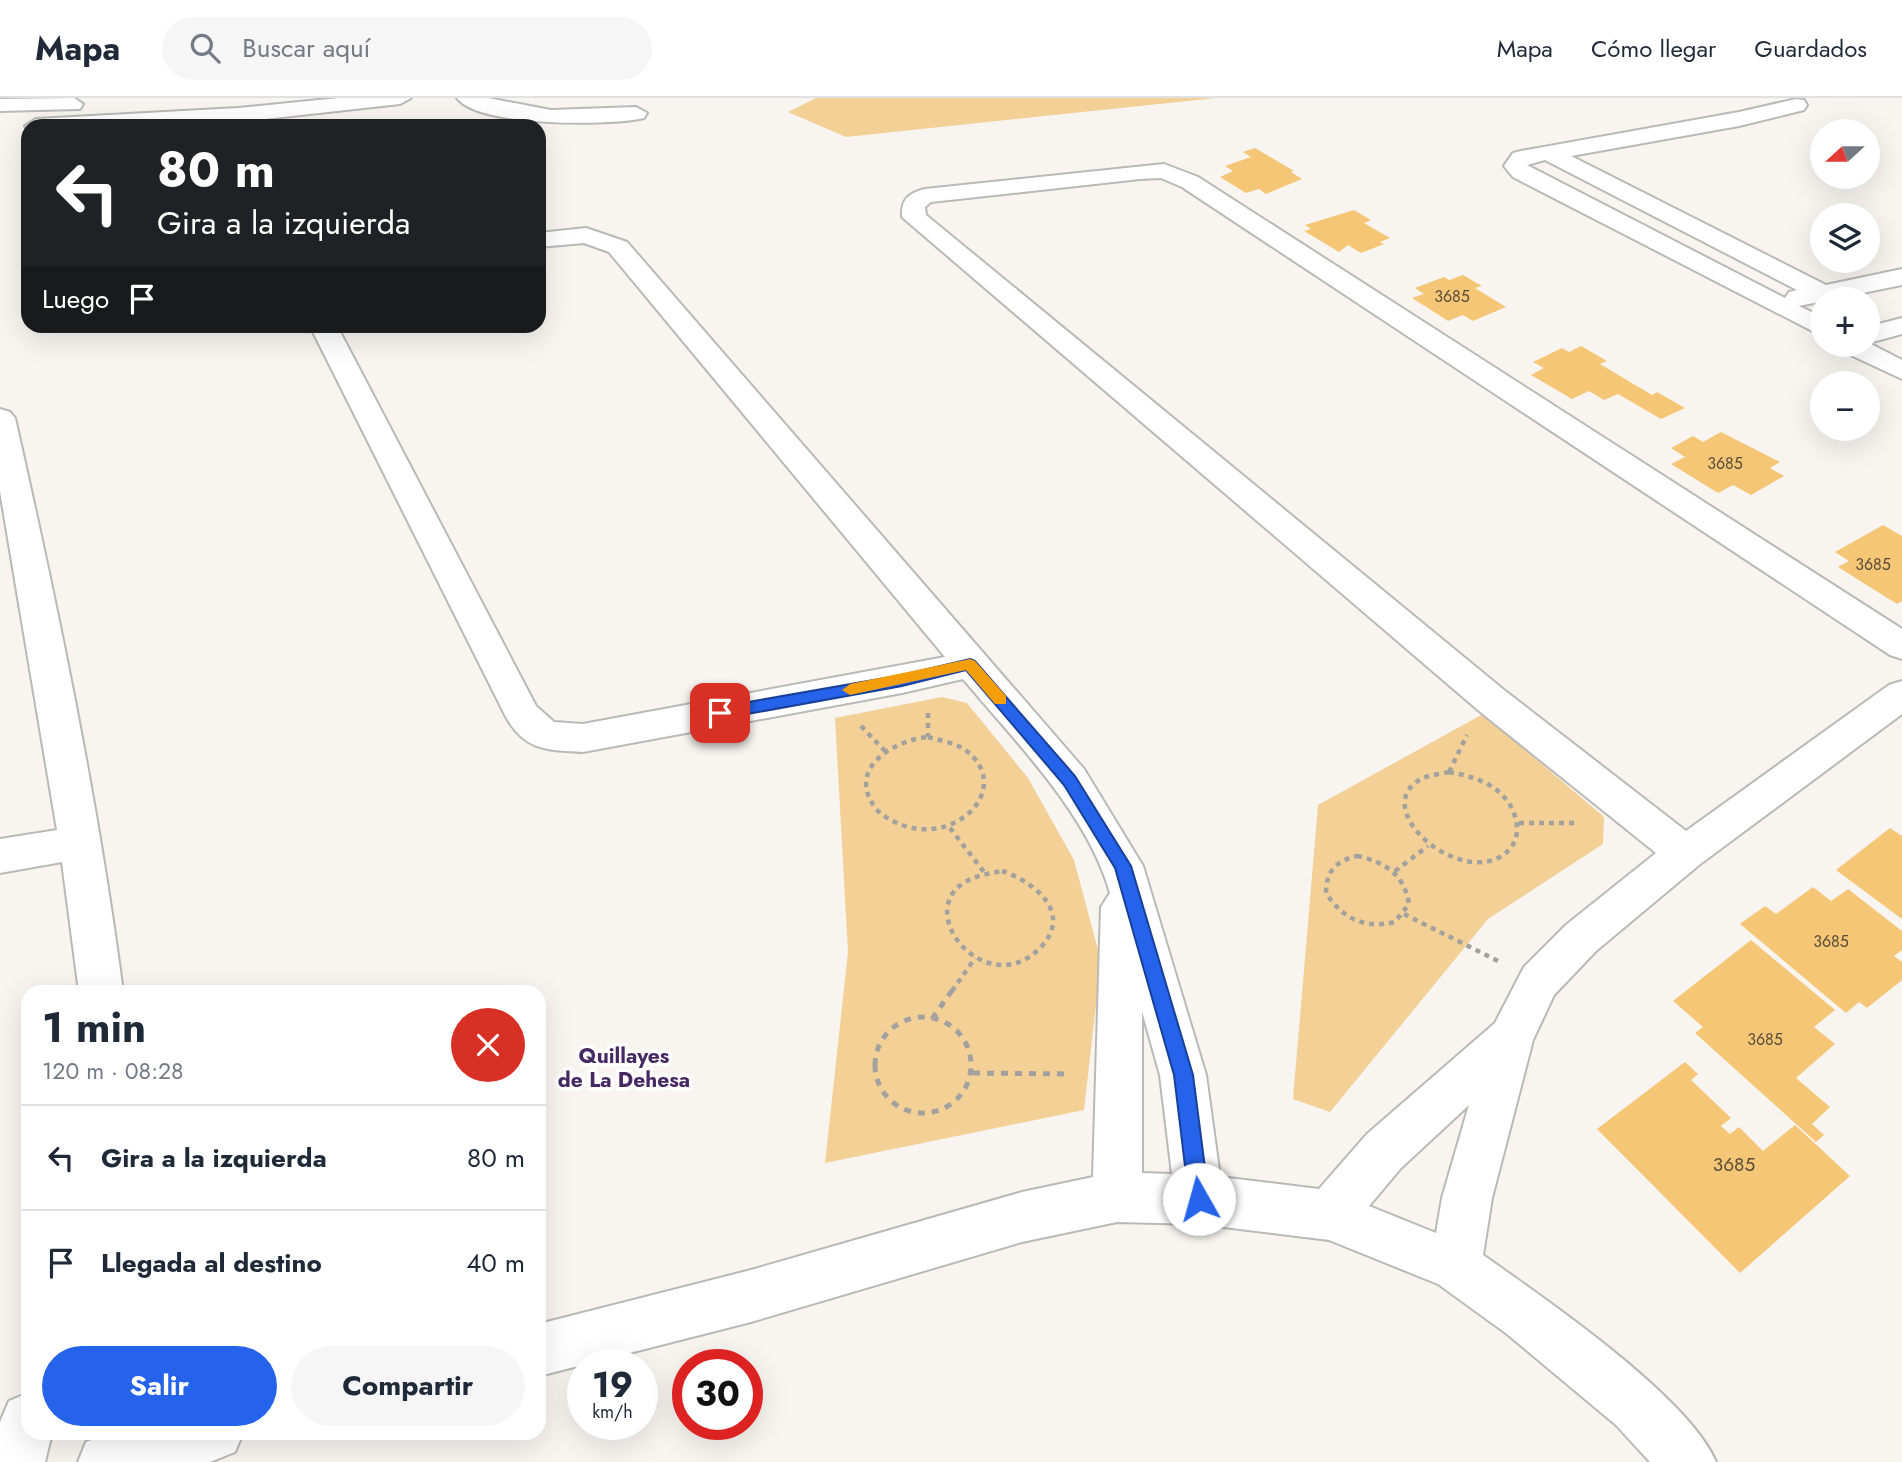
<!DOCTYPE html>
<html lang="es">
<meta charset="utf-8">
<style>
:root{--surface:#fff;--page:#f6f6f7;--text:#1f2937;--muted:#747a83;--line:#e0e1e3;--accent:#2563eb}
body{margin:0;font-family:Jost,sans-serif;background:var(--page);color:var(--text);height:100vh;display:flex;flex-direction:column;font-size:26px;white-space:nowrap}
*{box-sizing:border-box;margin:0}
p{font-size:23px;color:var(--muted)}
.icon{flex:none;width:38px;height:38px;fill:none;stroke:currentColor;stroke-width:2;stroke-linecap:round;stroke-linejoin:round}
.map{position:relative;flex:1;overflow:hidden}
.panel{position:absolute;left:21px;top:887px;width:525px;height:455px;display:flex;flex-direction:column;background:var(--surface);border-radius:21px;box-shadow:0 7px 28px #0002}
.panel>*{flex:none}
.top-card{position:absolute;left:21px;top:21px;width:525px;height:214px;border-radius:21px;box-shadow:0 7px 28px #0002;background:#202124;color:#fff;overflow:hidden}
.needle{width:46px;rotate:249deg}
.fabs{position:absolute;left:1810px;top:21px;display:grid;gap:14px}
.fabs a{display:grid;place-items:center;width:70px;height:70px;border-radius:50%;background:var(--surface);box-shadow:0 7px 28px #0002;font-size:35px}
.speed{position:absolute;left:567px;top:1251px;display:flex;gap:14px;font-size:35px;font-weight:700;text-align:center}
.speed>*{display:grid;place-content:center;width:91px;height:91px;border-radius:50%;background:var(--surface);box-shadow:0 7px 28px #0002;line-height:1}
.speed small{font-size:18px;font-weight:400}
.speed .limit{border:10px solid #d22;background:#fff;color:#111}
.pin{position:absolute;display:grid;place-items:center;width:60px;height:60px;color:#fff;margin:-30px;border-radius:14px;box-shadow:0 4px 10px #0006}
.me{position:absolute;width:77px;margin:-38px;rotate:353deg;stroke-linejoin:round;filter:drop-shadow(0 0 5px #0008)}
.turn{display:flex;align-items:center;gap:24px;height:147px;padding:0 21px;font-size:32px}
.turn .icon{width:91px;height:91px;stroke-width:2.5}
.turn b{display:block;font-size:49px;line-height:60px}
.then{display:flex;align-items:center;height:66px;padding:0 21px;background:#0003;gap:14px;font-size:26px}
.round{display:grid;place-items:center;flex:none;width:74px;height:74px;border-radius:37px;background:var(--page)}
.headline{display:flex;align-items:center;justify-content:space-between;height:119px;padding:0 21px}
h1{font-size:42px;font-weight:700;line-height:52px}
.primary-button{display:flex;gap:14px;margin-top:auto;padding:14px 21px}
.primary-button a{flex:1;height:80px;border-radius:42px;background:var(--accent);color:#fff;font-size:28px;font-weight:700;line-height:80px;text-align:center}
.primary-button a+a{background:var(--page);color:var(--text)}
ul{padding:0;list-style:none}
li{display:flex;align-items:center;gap:21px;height:105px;padding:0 21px;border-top:2px solid var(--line)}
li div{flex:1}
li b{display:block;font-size:26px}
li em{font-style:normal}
header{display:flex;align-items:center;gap:42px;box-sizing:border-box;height:98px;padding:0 35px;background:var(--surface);border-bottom:2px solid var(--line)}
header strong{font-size:33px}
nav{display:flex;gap:38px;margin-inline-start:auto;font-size:24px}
.search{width:490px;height:63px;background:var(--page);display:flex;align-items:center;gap:18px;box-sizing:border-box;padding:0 24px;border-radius:38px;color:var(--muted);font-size:26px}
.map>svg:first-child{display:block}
.green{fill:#f2d096}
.building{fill:#f5c676}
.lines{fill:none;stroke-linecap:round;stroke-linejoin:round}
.street-casing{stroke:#bbb9b5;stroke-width:4}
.path-far1{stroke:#a3a19d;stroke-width:4.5;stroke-dasharray:5 5;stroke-linecap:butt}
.path{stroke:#a3a19d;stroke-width:5;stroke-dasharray:7 7;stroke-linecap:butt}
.street{fill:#fff;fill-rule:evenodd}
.route{fill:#2563eb;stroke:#184099;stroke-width:2}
.slow{fill:#f59e0b}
.labels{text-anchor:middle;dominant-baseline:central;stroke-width:7;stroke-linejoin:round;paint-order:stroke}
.number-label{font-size:16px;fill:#5a4d38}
.near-number-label{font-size:19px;fill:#5a4d38}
.neighbourhood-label{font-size:21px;font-weight:bold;fill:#462962;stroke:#fff}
</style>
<header>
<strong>Mapa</strong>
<div class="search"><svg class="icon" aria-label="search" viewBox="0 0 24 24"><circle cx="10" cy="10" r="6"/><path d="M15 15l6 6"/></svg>Buscar aquí</div>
<nav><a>Mapa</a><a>Cómo llegar</a><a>Guardados</a></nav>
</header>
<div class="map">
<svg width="1902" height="1364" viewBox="0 0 1902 1364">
<rect width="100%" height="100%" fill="#f8f5f1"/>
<path class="green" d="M816,0H1216L846,39L788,14Z
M942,599L967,605L1028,680L1074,762L1101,863L1084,1012L825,1065L848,854L835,620Z
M1483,616L1604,719L1603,746L1488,821L1330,1014L1293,1001L1318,707Z"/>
<path class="building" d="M1255,50L1294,73L1291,74L1302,81L1266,96L1259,91L1246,95L1220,79L1233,73L1225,68L1251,59L1243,54Z
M1354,112L1371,122L1364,125L1390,140L1380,144L1384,146L1361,155L1348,147L1339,154L1304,133L1311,131L1305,127Z
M1463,177L1482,188L1475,190L1506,209L1473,223L1463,217L1448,223L1412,200L1424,196L1415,190L1444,179L1449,182Z
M1581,248L1607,263L1600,266L1652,297L1657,294L1685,310L1661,321L1618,296L1604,302L1589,293L1572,301L1531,277L1544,270L1533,264L1562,250L1569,254Z
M1721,334L1780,364L1770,370L1784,378L1751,397L1733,387L1718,395L1671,366L1685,359L1671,350L1693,338L1703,344Z
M1883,427L1902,438V503L1897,506L1838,469L1849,463L1835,454Z
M1890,730L1902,738V821L1836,772Z
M1813,789L1831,803L1848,791L1902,833V852L1894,858L1902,864V882L1867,910L1859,904L1846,915L1740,826L1765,808L1776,816Z
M1751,842L1835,912L1814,929L1835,946L1796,980L1830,1009L1812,1026L1824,1037L1816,1044L1695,935L1703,929L1673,903Z
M1685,964L1698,976L1691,982L1731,1020L1721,1028L1730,1036L1739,1029L1763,1053L1795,1027L1850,1078L1740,1175L1597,1031Z"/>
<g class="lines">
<g class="street-casing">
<path id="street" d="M74,0L83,6L80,11L0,13V1Z
M339,0H411L400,6L238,24L156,28H28V32L25,28L36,21L238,10Z
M457,0H488L551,12L636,9L647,15L644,20C611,28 478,29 457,0Z
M1796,1L1804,2L1807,7L1804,12L1739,28L1571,58L1826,187L1902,171V187L1799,208L1822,219V238L1513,79L1504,68L1513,55L1521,53L1739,14ZM1545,62L1797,192L1789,194L1785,200L1527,67Z
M1164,66L1198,79L1902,531V561L1890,557L1182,89L1161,80L1140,81L931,104L925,109L926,117L1504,592L1686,733L1889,587L1902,583V616L1699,767L1596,853L1554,897L1533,942L1492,1100L1483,1157C1544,1200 1689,1299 1716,1364H1650L1616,1327L1507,1236L1438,1186L1329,1142L1199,1126L1117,1124L1022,1144L751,1224L539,1278V1226L751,1172L1022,1094L1093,1079L1101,809L1110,795C1088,716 1015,643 963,581L902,595L583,654C546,652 524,653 505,617L310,228H337L536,608L554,624L583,626L945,559L609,154L584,145L539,149V135L586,130L627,144L1084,671L1143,768L1206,977L1220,1079L1319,1091L1367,1036L1495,925L1524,869L1566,827L1656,755L1478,612L902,119C901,102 908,95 925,91ZM1142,913L1160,977L1172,1076L1142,1075ZM1469,1007L1442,1100L1436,1135L1369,1108L1401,1070Z
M1902,220V236L1869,245L1902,262V281L1842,253L1838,247H1867V229Z
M0,311L10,314L15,320C58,510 98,702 123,894H79L62,764L0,775V741L57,732L0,393Z
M28,1295V1335H52L45,1364H0V1324L9,1303Z
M109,1335H243L235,1354L210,1364H78L86,1344Z"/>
</g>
<path class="path-far1" d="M928,615V639
M861,628L885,653
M928,639C939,642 954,645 964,651C1017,689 954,753 895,724C887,720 879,716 874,708C847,669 895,642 928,639Z
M1449,674C1465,677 1481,681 1494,690C1518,706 1529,745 1498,760C1450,783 1368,707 1423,680C1430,677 1441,676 1449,674Z
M1449,674L1467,637
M1519,725H1576
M950,730L984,774
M1357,758C1385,764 1404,776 1409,806L1395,824C1364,831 1343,821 1326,795C1326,773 1336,763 1357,758Z
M1002,773C1035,784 1073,815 1041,849C986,907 907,809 971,781C980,777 992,775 1002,773Z
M1395,773L1428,748
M1404,816L1500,864
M952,893L975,860"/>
<path class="path" d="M875 967a48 48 0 1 1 96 0a48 48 0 1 1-96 0Z
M932,921L953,891
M973,975L1070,976"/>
<use href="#street" class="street"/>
</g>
<path class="route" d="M970,561L975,563L1075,678L1131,768L1193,977L1209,1101L1206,1109L1199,1112L1192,1109L1189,1101L1174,977L1115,770L1064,687L966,572L902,588L720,621L712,615L720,609L902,577Z"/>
<path class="slow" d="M970,561L975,563L1006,598V606H995L966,572L850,597L842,592L850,586Z"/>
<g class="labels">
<g class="number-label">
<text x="1452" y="198">3685</text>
<text x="1725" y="365">3685</text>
<text x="1873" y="466">3685</text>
<text x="1831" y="843">3685</text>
<text x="1765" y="941">3685</text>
</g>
<g class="near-number-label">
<text x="1734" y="1066">3685</text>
</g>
<g class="neighbourhood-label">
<text x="624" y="958">Quillayes<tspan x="624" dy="24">de La Dehesa</tspan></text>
</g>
</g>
</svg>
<div class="fabs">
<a><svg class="needle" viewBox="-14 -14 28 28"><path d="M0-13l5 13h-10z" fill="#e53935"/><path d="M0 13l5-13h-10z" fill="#747a83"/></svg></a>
<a><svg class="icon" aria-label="layers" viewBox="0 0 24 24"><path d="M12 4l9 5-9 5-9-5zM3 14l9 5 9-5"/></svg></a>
<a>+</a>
<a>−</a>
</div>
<div class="speed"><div>19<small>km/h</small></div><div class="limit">30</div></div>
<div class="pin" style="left:720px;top:615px;background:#d93025"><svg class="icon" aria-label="arrive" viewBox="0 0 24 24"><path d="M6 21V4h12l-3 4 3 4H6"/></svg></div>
<svg class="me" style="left:1199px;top:1101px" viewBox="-20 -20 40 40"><circle r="19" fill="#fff"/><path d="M0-13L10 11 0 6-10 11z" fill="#2563eb"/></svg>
<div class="top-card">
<div class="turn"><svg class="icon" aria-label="left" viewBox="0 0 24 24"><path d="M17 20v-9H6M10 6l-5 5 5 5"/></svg><div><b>80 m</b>Gira a la izquierda</div></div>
<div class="then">Luego<svg class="icon" aria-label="arrive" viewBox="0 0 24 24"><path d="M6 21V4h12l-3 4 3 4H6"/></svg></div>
</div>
<section class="panel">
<div class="headline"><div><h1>1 min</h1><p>120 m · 08:28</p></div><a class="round" style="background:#d93025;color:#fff"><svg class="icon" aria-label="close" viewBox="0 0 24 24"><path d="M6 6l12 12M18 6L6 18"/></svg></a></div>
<ul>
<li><svg class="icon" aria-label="left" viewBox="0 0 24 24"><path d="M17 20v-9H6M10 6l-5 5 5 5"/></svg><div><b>Gira a la izquierda</b></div><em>80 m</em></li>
<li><svg class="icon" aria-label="arrive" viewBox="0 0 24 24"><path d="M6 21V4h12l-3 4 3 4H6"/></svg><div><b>Llegada al destino</b></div><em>40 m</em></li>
</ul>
<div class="primary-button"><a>Salir</a><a>Compartir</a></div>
</section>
</div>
